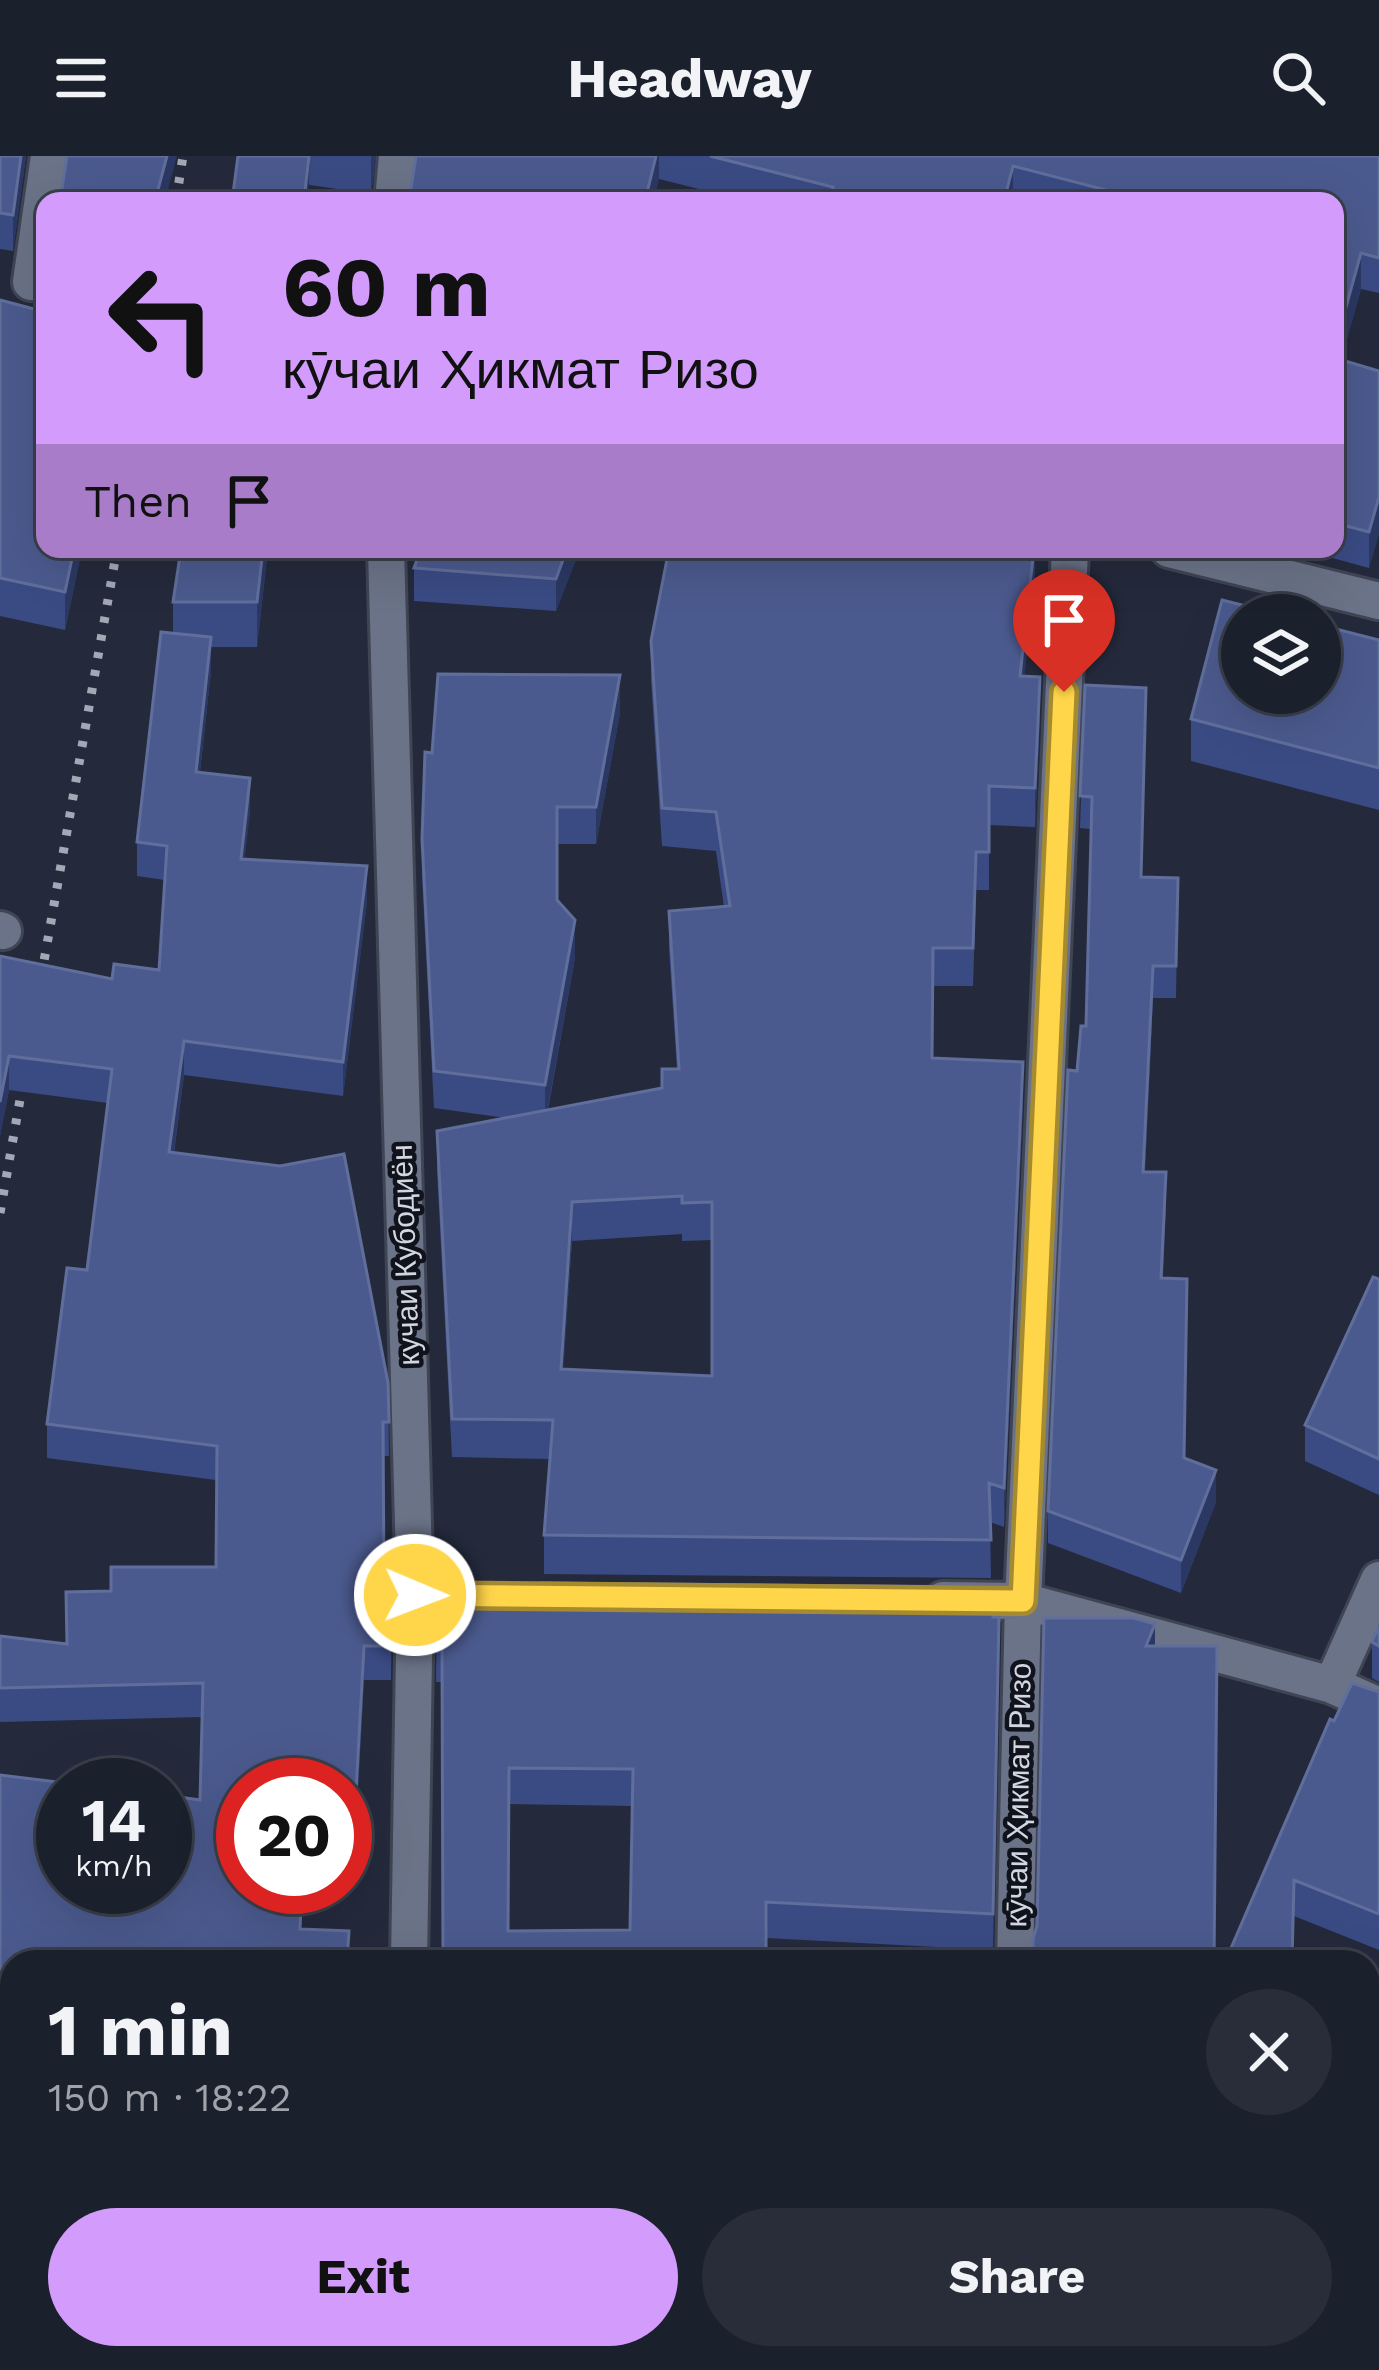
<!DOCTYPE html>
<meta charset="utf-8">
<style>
:root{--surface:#1b202d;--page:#282d39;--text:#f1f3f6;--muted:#a0a3aa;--line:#393e49;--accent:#d39cfc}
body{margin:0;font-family:"Work Sans",sans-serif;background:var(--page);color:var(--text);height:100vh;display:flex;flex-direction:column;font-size:45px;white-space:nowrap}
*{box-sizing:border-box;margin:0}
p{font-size:39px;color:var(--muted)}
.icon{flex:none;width:66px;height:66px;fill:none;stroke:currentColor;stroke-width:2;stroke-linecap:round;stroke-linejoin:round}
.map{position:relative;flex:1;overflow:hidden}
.side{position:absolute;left:0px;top:1794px;width:1380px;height:420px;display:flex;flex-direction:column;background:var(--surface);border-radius:36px 36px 0 0;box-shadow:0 12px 48px #0002,0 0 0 3px var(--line)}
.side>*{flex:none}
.banner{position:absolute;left:36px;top:36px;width:1308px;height:366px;border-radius:24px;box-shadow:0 12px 48px #0002,0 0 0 3px var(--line);background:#d39cfc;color:#111;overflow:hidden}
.fabs{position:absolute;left:1221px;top:438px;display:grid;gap:24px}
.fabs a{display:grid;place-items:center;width:120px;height:120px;border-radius:50%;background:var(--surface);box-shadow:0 12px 48px #0002,0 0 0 3px var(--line);font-size:60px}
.speed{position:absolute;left:36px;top:1602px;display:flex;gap:24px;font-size:60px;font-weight:700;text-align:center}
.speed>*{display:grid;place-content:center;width:156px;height:156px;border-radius:50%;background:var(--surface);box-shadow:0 12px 48px #0002,0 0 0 3px var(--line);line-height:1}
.speed small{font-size:30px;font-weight:400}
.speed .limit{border:18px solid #d22;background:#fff;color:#111}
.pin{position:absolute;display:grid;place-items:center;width:102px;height:102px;color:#fff;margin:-123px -51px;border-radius:50% 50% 50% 0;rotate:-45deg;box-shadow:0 0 12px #0007}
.pin .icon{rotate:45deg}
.me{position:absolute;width:132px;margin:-66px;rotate:91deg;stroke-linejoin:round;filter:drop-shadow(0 0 9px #0008)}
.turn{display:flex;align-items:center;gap:42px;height:252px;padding:0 48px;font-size:54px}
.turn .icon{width:156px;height:156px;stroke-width:2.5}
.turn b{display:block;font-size:84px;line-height:102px}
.then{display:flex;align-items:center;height:114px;padding:0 48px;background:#0003;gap:24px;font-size:45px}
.round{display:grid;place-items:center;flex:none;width:126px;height:126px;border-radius:63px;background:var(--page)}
.head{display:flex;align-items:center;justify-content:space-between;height:204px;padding:0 48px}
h1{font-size:72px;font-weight:700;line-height:90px}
.button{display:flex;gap:24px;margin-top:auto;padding:24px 48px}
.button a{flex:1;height:138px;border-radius:72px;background:var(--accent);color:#111;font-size:48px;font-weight:700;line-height:138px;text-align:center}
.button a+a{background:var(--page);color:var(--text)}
header{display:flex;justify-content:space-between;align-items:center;height:156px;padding:0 48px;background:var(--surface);font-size:54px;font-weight:700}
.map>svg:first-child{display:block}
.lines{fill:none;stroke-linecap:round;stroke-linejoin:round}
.minor-casing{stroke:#404554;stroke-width:42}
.minor{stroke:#6b7388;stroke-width:36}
.rail{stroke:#a3a8b5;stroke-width:9;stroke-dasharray:6 12;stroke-linecap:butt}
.wall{fill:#3a4b84;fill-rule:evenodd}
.shaded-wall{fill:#2b3863}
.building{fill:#4b5a8e;stroke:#606e9b;stroke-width:3;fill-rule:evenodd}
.route-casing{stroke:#a68a30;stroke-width:30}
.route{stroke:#ffd54a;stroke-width:21}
.labels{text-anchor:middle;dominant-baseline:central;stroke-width:9;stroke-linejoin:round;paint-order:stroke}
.street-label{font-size:30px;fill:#d2d6e2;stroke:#10131b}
</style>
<header><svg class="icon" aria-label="menu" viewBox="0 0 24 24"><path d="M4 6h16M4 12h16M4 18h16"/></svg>Headway<svg class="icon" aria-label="search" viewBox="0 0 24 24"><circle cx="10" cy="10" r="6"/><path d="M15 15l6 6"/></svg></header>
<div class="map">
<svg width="1379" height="2214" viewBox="0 0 1379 2214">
<rect width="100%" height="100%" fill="#242a3c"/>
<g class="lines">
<g class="minor-casing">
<path id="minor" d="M393,45L397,0
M31,126L49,0
M386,393L415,1439L409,1806
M1169,393L1379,445
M0,774L3,775
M943,1444L1023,1445L1332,1529L1379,1550
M1332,1529L1379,1424
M1015,1806L1023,1445L1070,393
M1008,2202V2214"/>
</g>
<use href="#minor" class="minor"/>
<path class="rail" d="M176,45L183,0
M38,839L117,393
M0,1057L27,904"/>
</g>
<path class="wall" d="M0,0H26L13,95L0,93Z
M238,0H376L371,38L310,29Z
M416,0H1379V137L1361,133L1341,204L1379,215V377L1369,412L1300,393H1335V45H747L659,23L415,11Z
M0,144L45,393H82L65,474L0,460Z
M268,393L257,491H211V515L200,616L250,656L244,703L367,745L343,940L184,919L174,997L388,1227L389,1300H383L384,1431H392L391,1524H364L355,1688H345V1629H243L303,1731L301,1773L349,1806H12V1880L0,1879V1619L200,1644L202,1561L0,1566V1480L66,1488L111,1435L216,1411V1324L47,1302V1268L87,1114L108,947L9,934L0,980V800L112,823L159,814L165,724L137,720V686L173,477V446Z
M421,393H580L556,455L414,445V412Z
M1035,426L1024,520L1040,559L1035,671L989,669V734H976L973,830H933L932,902L1023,945L1004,1371L990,1366L991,1422L544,1418V1379L550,1303L452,1301L437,1014V975L506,962L434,952L422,720V683L432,597L620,557L596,688H557V744L575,802L548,954L662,932L677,913L669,793V755L724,751L716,695L662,690L651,524V485ZM682,1078V1085L712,1084V1220L563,1213L572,1085Z
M1379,484V654L1191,605V563Z
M1085,529L1142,721L1178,722L1176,842H1153L1145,1016L1166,1049L1163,1122L1185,1302L1216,1346L1181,1437L1048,1387V1355L1077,915L1086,870L1091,673L1080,672Z
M1379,1123V1339L1305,1305V1269Z
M437,1430L993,1461L999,1497L993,1794L766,1782L443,1806L442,1526H436ZM509,1648L633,1650L630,1774L508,1775Z
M1379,1470V1526L1372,1522V1486Z
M1379,1536V1794L1294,1760L1225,1806L1334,1565Z
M0,1927L12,1928V2078L0,2076Z
M65,2202H961V2214H64Z
M1175,2202H1368L1379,2214H1175Z"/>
<path class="shaded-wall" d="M21,0H26L13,95V59Z
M167,0H177L165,45H155Z
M310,0L308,45H304Z
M371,0H376L371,38Z
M656,0H659V23L654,45H645Z
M1013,10V45H1004Z
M1361,97V133L1335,226V191Z
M1379,341V377L1369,412V376Z
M74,393H82L65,474V436Z
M263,393H268L257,491V446Z
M567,393H580L556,455V423Z
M1035,393V426L1020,559V520Z
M211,481V515L196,650V616Z
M620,519V557L596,688V651Z
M1040,521V559L1035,671V632Z
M250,622V656L241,737V703Z
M367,710V745L343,940V906Z
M575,764V802L545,967V929Z
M1153,810V842L1143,1048V1016Z
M184,885V919L169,1030V996Z
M9,900V934L0,980V946Z
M1023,906V945L1004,1371V1332Z
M572,1046V1085L561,1251V1213Z
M1216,1314V1346L1181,1437V1404Z
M1155,1468V1504L1146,1490Z
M364,1490V1524L355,1688V1654Z
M1379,1989V2025L1368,2053V2017Z"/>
<path class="building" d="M0,0H21L13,59L0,57Z
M67,0H167L155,45H60Z
M238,0H309L304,45H232Z
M416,0H656L645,45H409Z
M710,0H1379V102L1361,97L1335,191V45H1136L1137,42L1013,10L1004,45H829L833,31Z
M0,144L45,156V393H74L65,436L0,422Z
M1335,202L1379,215V341L1369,376L1335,367Z
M181,393H263L257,446H173Z
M421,393H567L556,423L414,412Z
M669,393H1034L1020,520L1040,521L1035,632L989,630V696H976L973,792H933L932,902L1023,906L1004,1332L989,1327L991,1384L544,1379L553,1264L452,1263L437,975L662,932V913H679L669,755L730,750L716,656L662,652L651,485ZM682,1040V1047L712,1046V1220L561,1213L572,1046Z
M1222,444L1282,459H1242V537H1320V469L1379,484V612L1191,563Z
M161,476L211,481L196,616L250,622L241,703L367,710L343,906L184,885L169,996L280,1010L344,998L388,1227L389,1266H383L384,1431H392L391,1490H364L355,1654H345V1629H243V1731H302L300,1773L349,1775L347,1806H12V1846L0,1845V1619L82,1629H63V1731H165V1639L200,1644L203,1527L0,1532V1480L67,1488L66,1436L111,1435V1411H216L217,1290L47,1268L67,1112L87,1114L112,913L9,900L0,946V800L112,823L114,808L159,814L167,690L137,686Z
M438,518L620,519L596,651H557V744L575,764L545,929L434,915L422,683L425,596L432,597Z
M1085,529L1146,532L1141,721L1178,722L1176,810H1153L1143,1016H1166L1161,1122L1187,1123L1184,1302L1216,1314L1181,1404L1048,1355L1068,914L1077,915L1081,870H1086L1092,641L1080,640Z
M1373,1121L1379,1123V1303L1305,1269Z
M541,1427L992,1431L993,1461H999L993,1758L766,1746V1806H443L442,1490L436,1489L437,1430L541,1431ZM509,1612L633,1613L630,1774L508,1775Z
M1044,1462H1134L1155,1468L1146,1490H1217L1214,1806H1033V1783L1037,1770Z
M1379,1470V1490L1372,1486Z
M1352,1527L1379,1536V1758L1294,1724L1292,1806H1225L1330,1563L1334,1565Z
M1368,1886L1379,1890V1989L1368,2017Z
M0,1927L12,1928V2045L0,2044Z
M1368,2091L1379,2093V2214H1196L1198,2202H1368Z
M65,2202H737V2214H64Z
M875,2202H960V2214H875Z"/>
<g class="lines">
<g class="route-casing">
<path id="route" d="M415,1439L1023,1445L1064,536"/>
</g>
<use href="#route" class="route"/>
</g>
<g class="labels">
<g class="street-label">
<text transform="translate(405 1099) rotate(-92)">кучаи Кубодиён</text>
<text transform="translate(1018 1639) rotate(-89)">кӯчаи Ҳикмат Ризо</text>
</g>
</g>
</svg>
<div class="fabs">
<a><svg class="icon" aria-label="layers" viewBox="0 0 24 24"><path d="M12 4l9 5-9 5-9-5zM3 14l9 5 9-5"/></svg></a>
</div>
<div class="speed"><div>14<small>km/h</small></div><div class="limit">20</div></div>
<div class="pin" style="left:1064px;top:536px;background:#d93025"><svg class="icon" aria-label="arrive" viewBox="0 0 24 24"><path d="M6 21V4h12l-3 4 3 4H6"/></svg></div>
<svg class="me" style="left:415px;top:1439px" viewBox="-20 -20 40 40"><circle r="17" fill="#ffd54a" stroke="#fff" stroke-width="3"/><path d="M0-11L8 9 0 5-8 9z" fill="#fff"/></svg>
<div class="banner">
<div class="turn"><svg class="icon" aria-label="left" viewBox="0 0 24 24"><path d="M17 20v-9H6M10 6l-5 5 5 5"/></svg><div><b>60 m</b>кӯчаи Ҳикмат Ризо</div></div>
<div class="then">Then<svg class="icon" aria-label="arrive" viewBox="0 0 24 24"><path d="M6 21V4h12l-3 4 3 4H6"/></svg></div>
</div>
<section class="side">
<div class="head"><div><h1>1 min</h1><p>150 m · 18:22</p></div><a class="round"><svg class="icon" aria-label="close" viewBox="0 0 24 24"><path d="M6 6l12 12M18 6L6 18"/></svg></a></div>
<div class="button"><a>Exit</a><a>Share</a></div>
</section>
</div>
